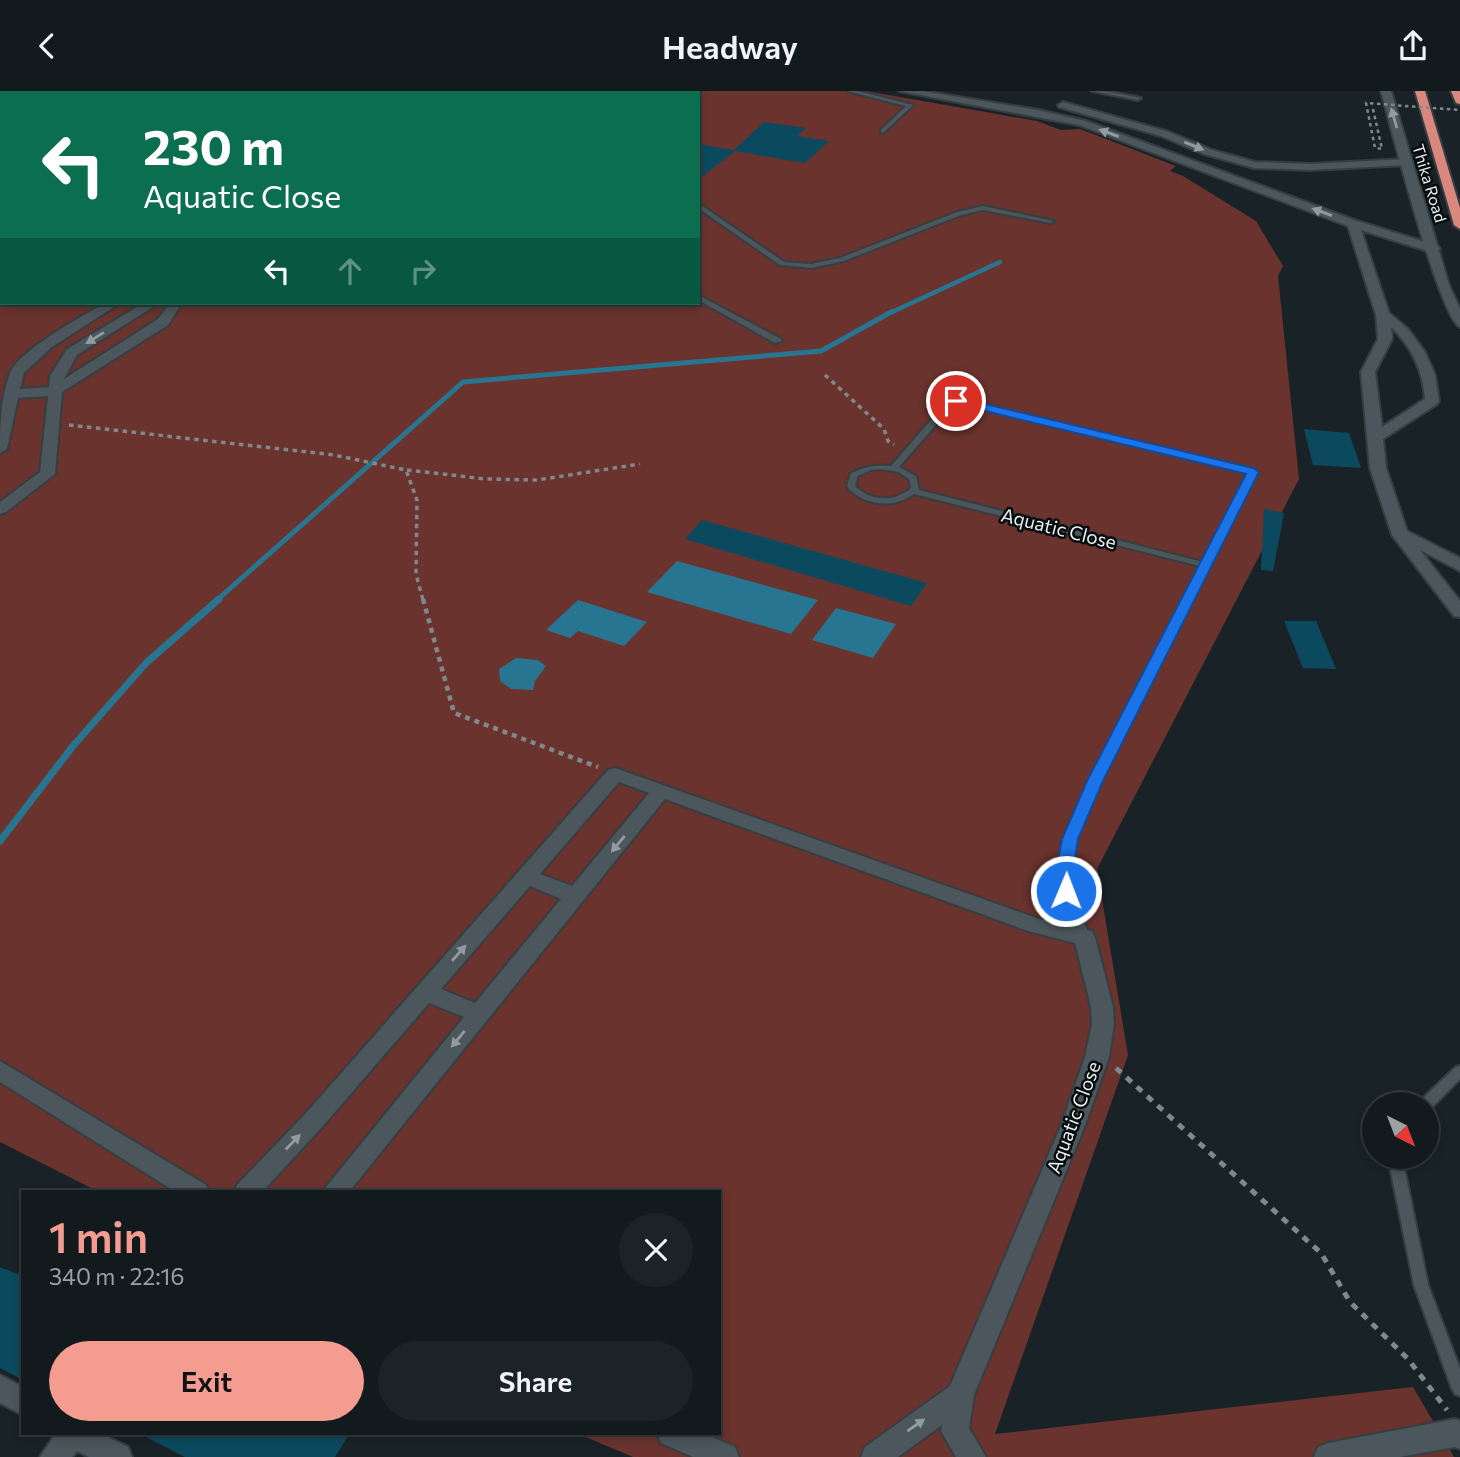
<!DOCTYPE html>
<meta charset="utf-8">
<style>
:root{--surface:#131a1d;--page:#1c2326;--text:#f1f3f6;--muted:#9da1a4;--line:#32383b;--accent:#f59c91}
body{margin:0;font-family:Commissioner,sans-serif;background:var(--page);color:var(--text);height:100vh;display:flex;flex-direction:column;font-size:26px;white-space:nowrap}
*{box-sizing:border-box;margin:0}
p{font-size:23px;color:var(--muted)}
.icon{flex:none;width:38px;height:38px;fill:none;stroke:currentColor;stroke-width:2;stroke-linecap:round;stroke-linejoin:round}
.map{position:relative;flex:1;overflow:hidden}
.sheet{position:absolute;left:21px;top:1099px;width:700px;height:245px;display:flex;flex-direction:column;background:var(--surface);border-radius:0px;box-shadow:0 4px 10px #0003,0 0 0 2px var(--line)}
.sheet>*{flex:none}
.top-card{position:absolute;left:0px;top:0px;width:700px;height:214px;box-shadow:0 4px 10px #0003,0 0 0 2px var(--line);background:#0b6e4f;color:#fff;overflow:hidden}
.needle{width:46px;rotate:138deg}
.fabs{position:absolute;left:1362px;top:1001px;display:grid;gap:14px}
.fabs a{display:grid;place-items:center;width:77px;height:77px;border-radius:50%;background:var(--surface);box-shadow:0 4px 10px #0003,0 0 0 2px var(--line);font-size:35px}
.pin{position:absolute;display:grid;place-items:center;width:60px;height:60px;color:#fff;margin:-30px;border:4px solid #fff;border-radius:50%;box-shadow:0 2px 7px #0007}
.me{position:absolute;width:77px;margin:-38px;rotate:1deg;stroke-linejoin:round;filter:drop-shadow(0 0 5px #0008)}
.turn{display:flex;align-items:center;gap:24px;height:147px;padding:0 28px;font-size:32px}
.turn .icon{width:91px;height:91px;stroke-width:2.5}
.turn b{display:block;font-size:49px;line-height:60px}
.lanes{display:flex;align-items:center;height:66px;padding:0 28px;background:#0003;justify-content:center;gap:35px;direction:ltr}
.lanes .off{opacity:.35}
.round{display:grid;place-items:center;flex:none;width:74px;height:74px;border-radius:37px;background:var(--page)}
.summary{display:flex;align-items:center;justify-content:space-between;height:119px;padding:0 28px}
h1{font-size:42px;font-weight:600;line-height:52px;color:var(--accent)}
.primary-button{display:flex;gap:14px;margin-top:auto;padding:14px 28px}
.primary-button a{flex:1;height:80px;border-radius:42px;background:var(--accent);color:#111;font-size:28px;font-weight:600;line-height:80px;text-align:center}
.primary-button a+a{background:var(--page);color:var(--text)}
header{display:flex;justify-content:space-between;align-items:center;height:91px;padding:0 28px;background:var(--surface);font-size:32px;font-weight:600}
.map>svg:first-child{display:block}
.green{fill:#6a332d;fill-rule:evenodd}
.water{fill:#277590}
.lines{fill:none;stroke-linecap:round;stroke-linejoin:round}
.stream-far2{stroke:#277590;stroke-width:4.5}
.stream-far1{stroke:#277590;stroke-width:5}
.stream{stroke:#277590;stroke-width:7}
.building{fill:#0b4a5e}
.service-casing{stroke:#363e42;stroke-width:4}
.minor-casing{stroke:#363e42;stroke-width:4}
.secondary-casing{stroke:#363e42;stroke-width:4}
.trunk-casing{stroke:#363e42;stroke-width:4}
.path-far2{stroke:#7f888b;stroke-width:3.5;stroke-dasharray:4.5 4.5;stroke-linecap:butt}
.path-far1{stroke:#7f888b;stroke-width:4.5;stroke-dasharray:5 5;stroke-linecap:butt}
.path{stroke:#7f888b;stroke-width:5;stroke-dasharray:7 7;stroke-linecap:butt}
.service{fill:#4b575c;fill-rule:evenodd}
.minor{fill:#4b575c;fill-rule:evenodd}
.secondary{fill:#4b575c;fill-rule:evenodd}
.trunk{fill:#da887e;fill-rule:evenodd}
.path-bridge{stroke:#7f888b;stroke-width:2.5;stroke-dasharray:3.5 3.5;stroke-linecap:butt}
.oneway{fill:#929ca0}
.route{fill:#1a73e8;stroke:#114b97;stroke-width:2}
.labels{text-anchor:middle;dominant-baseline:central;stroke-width:5;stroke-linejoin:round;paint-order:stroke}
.far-street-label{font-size:16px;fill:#e9f0f3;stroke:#070c0d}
.street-label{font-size:19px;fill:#e9f0f3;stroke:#070c0d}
</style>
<header><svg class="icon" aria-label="back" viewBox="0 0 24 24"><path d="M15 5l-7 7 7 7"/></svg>Headway<svg class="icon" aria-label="share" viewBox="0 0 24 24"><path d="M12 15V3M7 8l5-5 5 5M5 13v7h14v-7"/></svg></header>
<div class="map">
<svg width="1460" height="1366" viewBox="0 0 1460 1366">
<rect width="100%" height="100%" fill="#192327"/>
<path class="green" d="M0,0H866L1037,30L1061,39L1080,38L1176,75L1170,80L1183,85L1256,130L1283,175L1278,185L1299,388L1097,778L1128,964L995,1343L1413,1296L1454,1366H633L576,1342H719V1101H99L0,1051ZM2,2H698V212H2Z"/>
<path class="water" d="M677,470L818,509L791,543L647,501Z
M578,509L647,531L624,555L578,540L570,547L546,539Z
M836,517L896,533L873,567L812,549Z
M516,567L538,569L546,575L535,590L533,599L511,598L500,590L499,578Z"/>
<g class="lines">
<path class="stream-far2" d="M890,222L1000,171"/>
<path class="stream-far1" d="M217,509L463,291L821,260L893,220"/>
<path class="stream" d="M0,750L73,655L146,572L219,508"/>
</g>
<path class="building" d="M764,31L806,37L797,45L829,50L805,72L735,60L698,89V53L734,59Z
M1304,338L1349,342L1361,377L1313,374Z
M1264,418L1284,422L1273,480L1261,479Z
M702,429L927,492L911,515L685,448Z
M1284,530H1316L1336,578L1303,577Z
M0,1176L23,1185V1289L0,1277Z
M138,1342H350L335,1366H185Z"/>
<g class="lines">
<g class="service-casing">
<path id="service" d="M35,0L51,2H39Z
M191,0L201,2H193Z
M356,0H366L362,2H351Z
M566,0H573L571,2H564Z
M597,0H603L601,2H595Z
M608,0L623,2H612Z
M847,0H857L913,14L883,42L881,41V39L906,15Z
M1092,0H1105L1141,7L1138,9Z
M698,112L784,171L811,173L840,167L957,121L983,115L1054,130L1051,132L983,119L961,124L844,170L811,177L780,174L698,117Z
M698,204L781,248L782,250L775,252L698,209Z
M954,307L1253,379L1257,381L1100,690L1075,748L1070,781L1072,800L1090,846L1088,849H1080L1078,846L1060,800L1058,781L1065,748L1090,690L1200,475L914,403C894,418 865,415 848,397L847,395L851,382C865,376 875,373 891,375L943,315ZM958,312L1248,382L1203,471L919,399L916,385L899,376L949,319ZM880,378L898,381L909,388L911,397C894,412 870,410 855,395L858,385L871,379Z
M1460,975V988L1431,1017L1426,1018V1013H1420L1421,1009L1456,976Z
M1388,1066H1402L1428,1194L1460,1278V1305L1455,1303L1452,1298L1414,1194Z"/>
</g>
<g class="minor-casing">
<path id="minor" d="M474,0H486L473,2Z
M526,0H538L525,2Z
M899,0H922L1038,19L1086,30L1357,130L1438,155L1440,158L1434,162L1361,139L1389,222L1408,238L1425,261L1435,284L1439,310L1437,313L1383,348L1386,377L1407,440L1460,467V480L1420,459L1460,510V526L1454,525L1392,444L1370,377L1361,281L1378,248L1376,224L1348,135L1079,34ZM1391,236C1412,256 1423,279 1425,308L1382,336L1375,281L1392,248Z
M1063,11L1169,41L1212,59L1255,71L1310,73L1407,68L1412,71L1407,74L1310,79L1254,77L1204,63L1161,45L1059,16L1058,14Z
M105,212H120L52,256L24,282L20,298L49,296L50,285L67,258L144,212H159L77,264L64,288L158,228L170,212H182L168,234L62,301L55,383L6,421L0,423V411L40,381L48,305L18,307L7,358L0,362C0,336 0,307 10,282C19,259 83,225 105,212Z
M615,677L1039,828L1092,840L1095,846L1113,916L1114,933L1109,966L1084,1037L974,1304L969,1337L986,1366H956L941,1340L942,1334L898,1366H861L865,1356L950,1295L1060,1037L1085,966L1092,933L1091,916L1075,852L1028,840L665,708L349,1101H322L464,926L429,912L323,1035L262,1101H234L237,1094L307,1021L608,679ZM619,691L649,702L572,795L540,783ZM530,795L561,808L475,912L441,898Z
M0,970L206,1094L209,1101H176L0,991Z
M0,1284L23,1296V1324L0,1312Z
M1455,1328L1460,1330V1358L1455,1356L1400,1366H1314L1318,1356L1328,1352Z
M56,1342H100L128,1356L132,1366H89L77,1360L72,1366H40Z
M657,1342H703L735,1356L739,1366H693L661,1352Z"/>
</g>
<g class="secondary-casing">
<path id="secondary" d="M1381,0H1391L1449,194L1460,218V236C1440,229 1390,32 1381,0Z"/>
</g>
<g class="trunk-casing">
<path id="trunk" d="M1415,0H1425L1460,117V138L1454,134Z
M1451,0H1460V13L1456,12Z"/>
</g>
<path class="path-far2" d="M825,284L884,338L888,350L894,354
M69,334L334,364L406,379L417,409L416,483L423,509
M407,379L486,388L537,389L640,373"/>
<path class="path-far1" d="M423,508L454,622L598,676"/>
<path class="path" d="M1116,977L1321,1162L1350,1211L1408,1268L1447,1319"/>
<use href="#service" class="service"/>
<use href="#minor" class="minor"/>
<use href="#secondary" class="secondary"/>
<use href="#trunk" class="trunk"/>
<path class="path-bridge" d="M1373,18L1382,58L1375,57L1366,12L1460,19"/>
</g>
<defs><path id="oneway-solid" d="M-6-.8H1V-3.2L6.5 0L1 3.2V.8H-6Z" transform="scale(1.75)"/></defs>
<g class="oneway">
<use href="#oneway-solid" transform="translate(1394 27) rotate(-106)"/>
<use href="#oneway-solid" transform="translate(1109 42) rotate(-160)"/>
<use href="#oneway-solid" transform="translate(1194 55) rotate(22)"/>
<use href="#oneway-solid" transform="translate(1322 121) rotate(-160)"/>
<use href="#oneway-solid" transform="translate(95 247) rotate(148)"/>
<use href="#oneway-solid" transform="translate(618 753) rotate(129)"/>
<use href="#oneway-solid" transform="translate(459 862) rotate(-49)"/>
<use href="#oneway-solid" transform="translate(458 948) rotate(129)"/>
<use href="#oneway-solid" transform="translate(293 1051) rotate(-46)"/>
<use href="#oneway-solid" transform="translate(916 1334) rotate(-35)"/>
</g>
<path class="route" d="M956,306L1253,377L1259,381L1103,690L1078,748L1073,781L1075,800L1066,806L1057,800L1056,781L1062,748L1087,690L1246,383L952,312V307Z"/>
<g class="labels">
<g class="far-street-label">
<text transform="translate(1430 92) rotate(73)">Thika Road</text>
</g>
<g class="street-label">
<text transform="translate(1059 437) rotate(14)">Aquatic Close</text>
<text transform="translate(1073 1026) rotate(-69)">Aquatic Close</text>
</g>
</g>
</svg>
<div class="fabs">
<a><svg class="needle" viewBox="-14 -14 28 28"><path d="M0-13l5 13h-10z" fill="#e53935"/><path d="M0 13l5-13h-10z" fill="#9da1a4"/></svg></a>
</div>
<div class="pin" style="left:956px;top:310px;background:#d93025"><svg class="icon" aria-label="arrive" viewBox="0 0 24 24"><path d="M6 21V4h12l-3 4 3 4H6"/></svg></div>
<svg class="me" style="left:1066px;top:800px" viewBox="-20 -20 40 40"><circle r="17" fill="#1a73e8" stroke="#fff" stroke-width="3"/><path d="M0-11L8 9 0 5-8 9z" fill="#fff"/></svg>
<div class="top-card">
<div class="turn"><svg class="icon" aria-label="left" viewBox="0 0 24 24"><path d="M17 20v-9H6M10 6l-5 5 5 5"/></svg><div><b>230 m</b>Aquatic Close</div></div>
<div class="lanes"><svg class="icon" aria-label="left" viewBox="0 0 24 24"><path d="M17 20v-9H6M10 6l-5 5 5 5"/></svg><svg class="icon off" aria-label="ahead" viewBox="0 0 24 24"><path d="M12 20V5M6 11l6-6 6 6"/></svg><svg class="icon off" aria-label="right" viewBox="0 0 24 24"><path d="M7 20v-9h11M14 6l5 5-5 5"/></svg></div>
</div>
<section class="sheet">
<div class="summary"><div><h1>1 min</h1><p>340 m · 22:16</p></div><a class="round"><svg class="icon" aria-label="close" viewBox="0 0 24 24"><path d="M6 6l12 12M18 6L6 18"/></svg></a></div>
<div class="primary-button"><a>Exit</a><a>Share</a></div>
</section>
</div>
